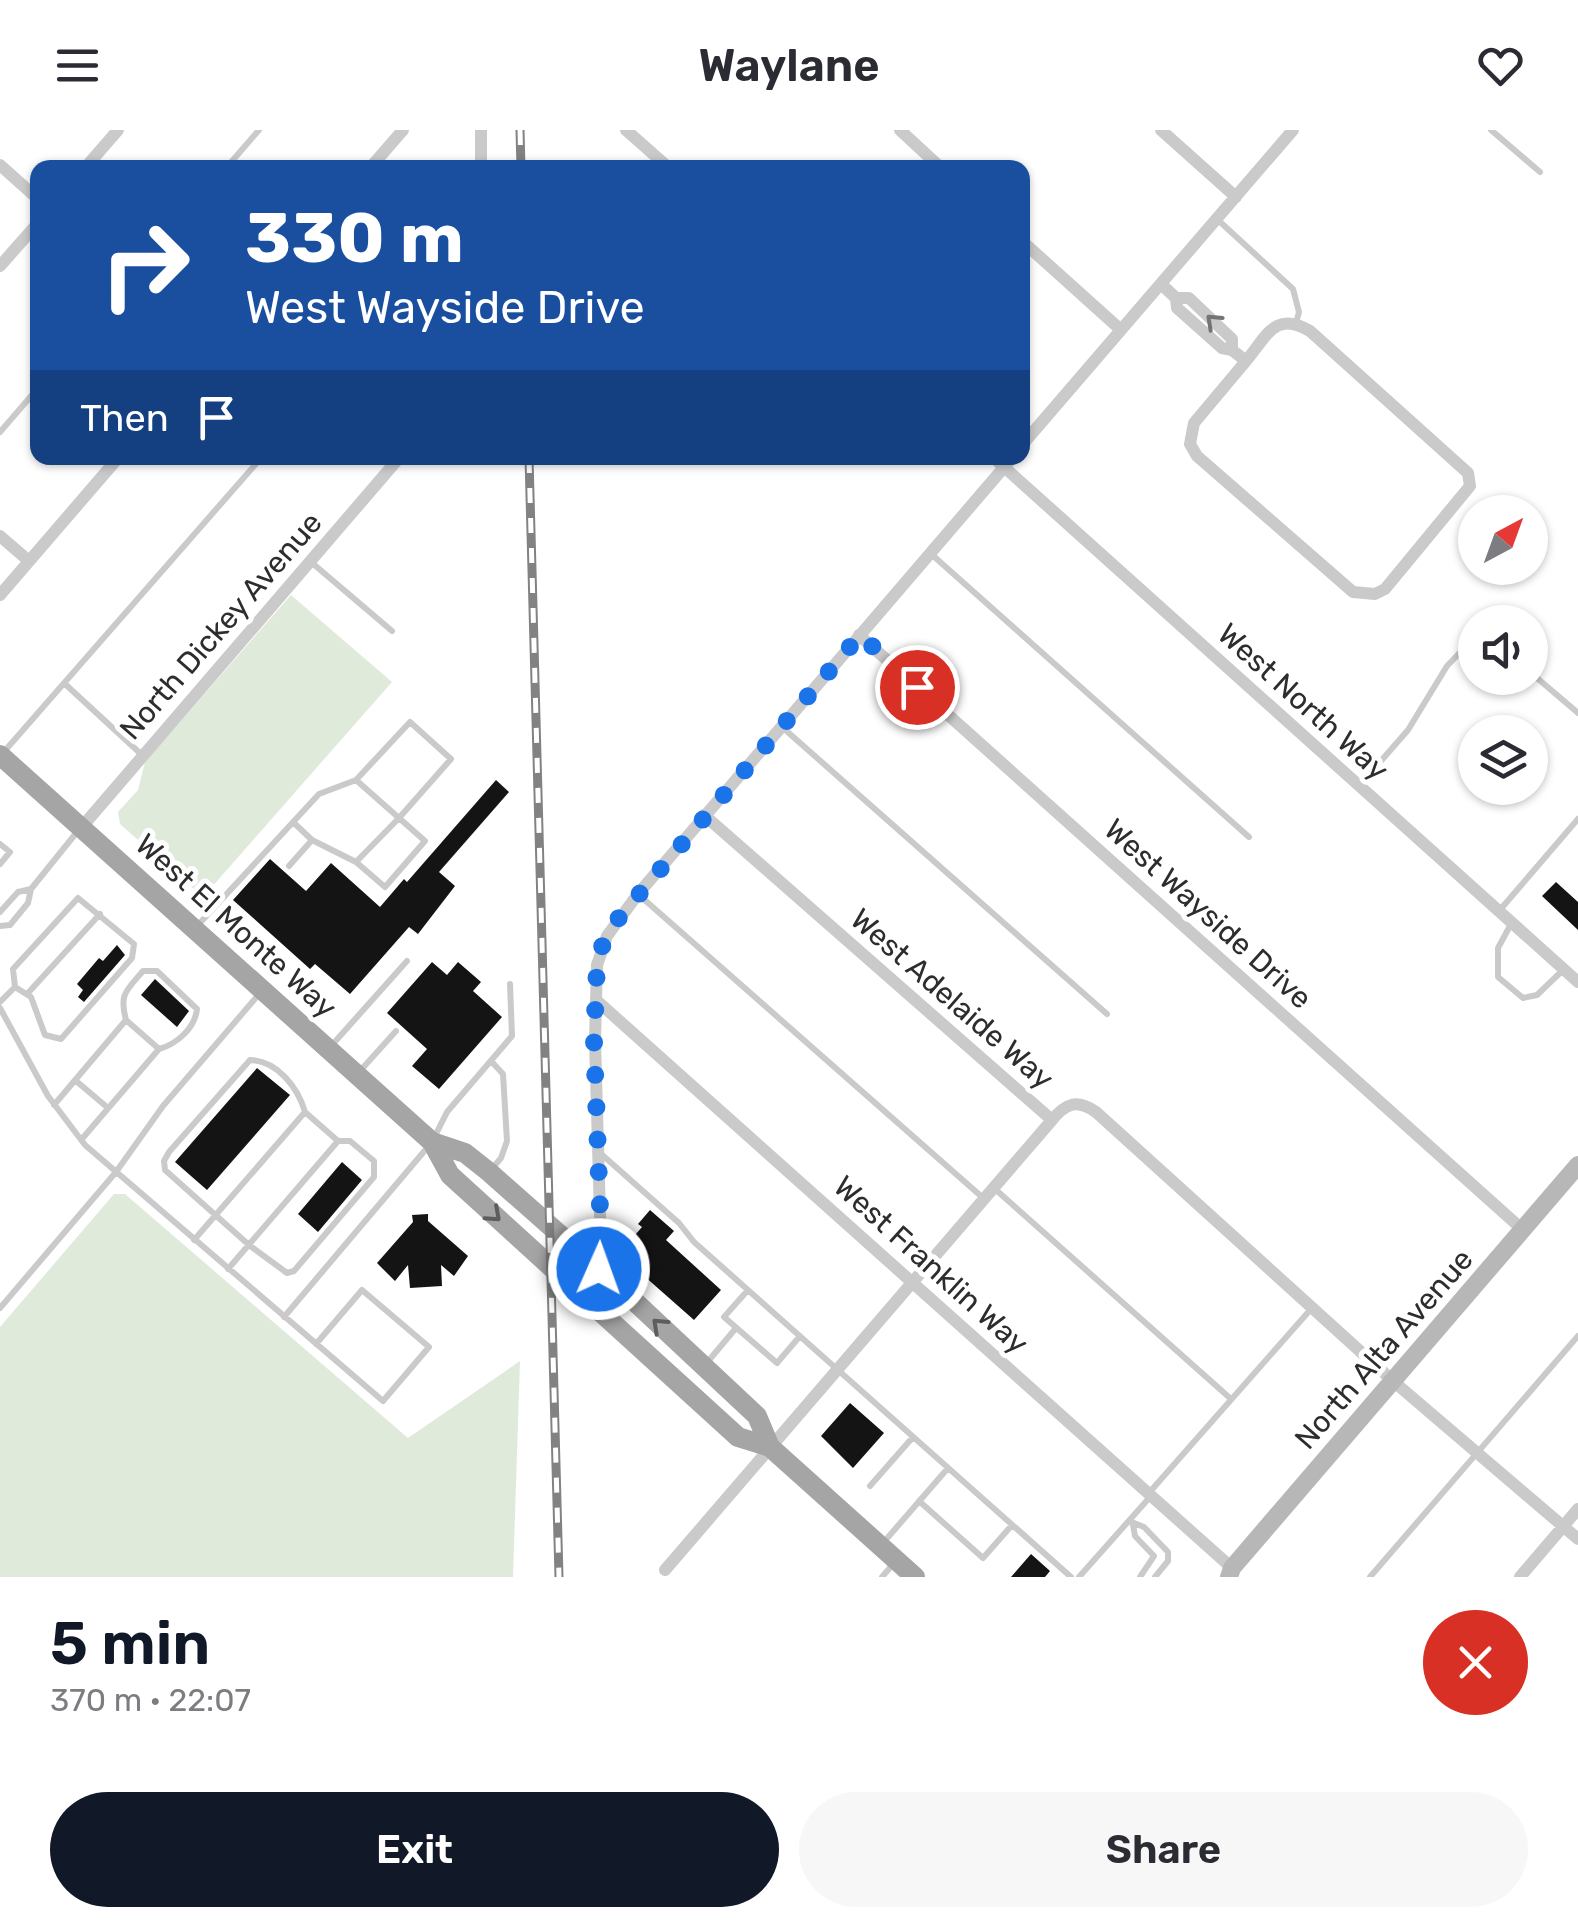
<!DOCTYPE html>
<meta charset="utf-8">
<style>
:root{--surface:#fff;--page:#f7f7f7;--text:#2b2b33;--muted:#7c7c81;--accent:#111827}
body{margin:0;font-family:Rubik,sans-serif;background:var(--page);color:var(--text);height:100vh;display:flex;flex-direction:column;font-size:38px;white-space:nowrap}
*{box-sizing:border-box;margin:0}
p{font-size:32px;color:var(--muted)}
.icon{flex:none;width:55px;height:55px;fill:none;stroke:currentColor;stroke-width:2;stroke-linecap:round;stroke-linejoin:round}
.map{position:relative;height:1447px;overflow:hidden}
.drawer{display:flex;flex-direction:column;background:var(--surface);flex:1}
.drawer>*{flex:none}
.top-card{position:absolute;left:30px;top:30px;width:1000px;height:305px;border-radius:20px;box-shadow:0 2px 8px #0004;background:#1a4fa0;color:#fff;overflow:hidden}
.needle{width:65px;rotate:41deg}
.controls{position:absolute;left:1458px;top:365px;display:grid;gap:20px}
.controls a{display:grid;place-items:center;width:90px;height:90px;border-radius:50%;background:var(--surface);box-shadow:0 2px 8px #0004;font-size:50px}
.pin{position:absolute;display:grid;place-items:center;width:85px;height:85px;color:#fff;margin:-42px;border:5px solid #fff;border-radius:50%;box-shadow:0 2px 10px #0007}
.me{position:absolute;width:110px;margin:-55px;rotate:2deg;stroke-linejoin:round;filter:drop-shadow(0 0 8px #0008)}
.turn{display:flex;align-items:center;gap:35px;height:210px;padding:0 50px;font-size:45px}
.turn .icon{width:130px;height:130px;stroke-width:2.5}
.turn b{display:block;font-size:70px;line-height:85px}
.then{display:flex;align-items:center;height:95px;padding:0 50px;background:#0003;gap:20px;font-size:38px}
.round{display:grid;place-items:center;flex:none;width:105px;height:105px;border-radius:52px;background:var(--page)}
.overview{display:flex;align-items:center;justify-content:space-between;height:170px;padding:0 50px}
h1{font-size:60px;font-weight:600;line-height:75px;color:var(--accent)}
.cta{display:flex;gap:20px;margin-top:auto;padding:20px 50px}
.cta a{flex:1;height:115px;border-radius:60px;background:var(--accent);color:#fff;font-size:40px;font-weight:600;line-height:115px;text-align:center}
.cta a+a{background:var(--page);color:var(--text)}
header{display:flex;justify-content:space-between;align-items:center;height:130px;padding:0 50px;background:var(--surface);font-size:45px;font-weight:600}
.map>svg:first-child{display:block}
.green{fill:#dfeadb}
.building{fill:#141414}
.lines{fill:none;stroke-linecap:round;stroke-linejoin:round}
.lane{stroke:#cacaca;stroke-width:6}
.street{stroke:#cacaca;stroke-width:12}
.secondary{stroke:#b7b7b7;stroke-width:18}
.primary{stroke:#a5a5a5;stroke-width:20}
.rail-casing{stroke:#828282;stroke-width:9}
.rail{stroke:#fff;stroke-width:5;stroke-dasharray:15;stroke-linecap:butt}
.oneway{stroke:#747474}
.oneway2{stroke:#5d5d5d}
.route{stroke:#1a73e8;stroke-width:18;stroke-dasharray:0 32.4}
.labels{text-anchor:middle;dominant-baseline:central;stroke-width:10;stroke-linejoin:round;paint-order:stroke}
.street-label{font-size:30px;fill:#2d2d2d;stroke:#fff}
</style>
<header><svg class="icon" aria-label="menu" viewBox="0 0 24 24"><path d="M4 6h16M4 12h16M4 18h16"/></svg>Waylane<svg class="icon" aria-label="heart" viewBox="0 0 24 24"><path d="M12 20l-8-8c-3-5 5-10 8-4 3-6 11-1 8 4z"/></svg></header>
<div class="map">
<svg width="1578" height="1447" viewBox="0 0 1578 1447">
<rect width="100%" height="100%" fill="#fff"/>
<path class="green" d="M291,465L392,552L203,767L120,694L118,682L138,660L145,632Z
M114,1064H125L408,1308L520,1231L513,1447H0V1197Z"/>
<path class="building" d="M496,650L509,662L439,742L455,756L418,804L409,797L350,864L315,834L310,839L233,770L270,729L306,761L331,733L380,777L404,749L407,752Z
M1556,752L1578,772V800L1542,766Z
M117,815L125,825L84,872L78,867L83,860L77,854L99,828L103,831Z
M432,832L447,845L458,832L481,852L473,861L502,887L439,959L412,936L427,919L387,883Z
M155,849L189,881L177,897L141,865Z
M257,938L290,965L207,1060L175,1032Z
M342,1032L362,1050L318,1102L298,1084Z
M650,1080L674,1101L666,1110L721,1160L694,1190L643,1145L647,1141L627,1124L633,1118L628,1113L642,1097L638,1094Z
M428,1084V1091L468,1126L454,1146L441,1135L442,1156L410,1158L408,1135L395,1151L377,1133L413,1092L412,1085Z
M850,1273L884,1303L853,1338L821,1306Z
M1031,1424L1050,1441L1045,1447H1011Z"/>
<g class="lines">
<path class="lane" d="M1491,0L1540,42
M226,38L259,0
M1218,90L1293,159L1299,182L1296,193
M0,302L38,258
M930,423L1249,707
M311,432L392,501
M1530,542L1578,583
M64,553L142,625
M782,597L1107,884
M2,624L261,328
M1360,655L1408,600L1447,536L1475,507
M312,710L356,732L399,688L425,711L385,757L356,732
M0,714L10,722L0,734
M289,736L312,710L293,692
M639,765L982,1067
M1499,781L1578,689
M0,782L18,762L31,759
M1511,794L1498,818V847L1523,868L1537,865L1563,840
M198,795L319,664L356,650L410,592L451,629L399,688L356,650
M0,796L10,795L28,773L31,759L77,702
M28,863L100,784
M0,872L15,857L13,839L78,768L134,814L132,828L61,909L45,905L31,867L15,857
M0,878L48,966L85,1015L383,1271L429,1217L362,1160L316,1214
M126,890C119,864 126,861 143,841H157L197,879C195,898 177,914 159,919
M332,915L407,831
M360,941L396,901
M75,950L108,978
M54,975L126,890L159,919L81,1010
M305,982C298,958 278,931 250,930L169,1022L164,1031L165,1040L249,1115L287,1143L294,1141L374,1047V1031L350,1011H338
M600,1023L679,1093L694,1112L1071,1447
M491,1040L501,1028L507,1011L503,944L491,931
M995,1059L1231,1269
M194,1110L305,982L338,1011L228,1139
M748,1160L724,1187L777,1233L800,1206
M0,1178L116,1042L163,976L260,863
M284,1187L432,1012L447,982L512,906L510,854
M705,1235L736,1198
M870,1356L913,1307
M1148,1364L1311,1179
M919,1371L983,1428L1012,1395
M1129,1391L1144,1397L1168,1422V1431L1155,1447
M1133,1395L1135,1406L1154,1426L1140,1447
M883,1413L948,1338
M882,1447L894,1433
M1079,1447L1150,1367
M1370,1447L1578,1206"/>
<path class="street" d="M481,0V38
M626,0L669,38
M900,0L941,38
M1161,0L1236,67
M0,35L38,69
M85,38L118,0
M370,38L403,0
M1022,111L1121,200
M0,136L38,93
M1161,154L1176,168L1177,178L1222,218L1232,220V209L1189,168H1176
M1232,220L1246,231C1267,206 1275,180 1310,201L1468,343L1470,356L1385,459L1375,464L1353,462L1197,326L1190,314L1194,293L1246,231
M1022,315L1293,0
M994,328L1578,852
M0,406L29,431
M0,465L118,328
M859,505L1523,1100
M704,685L1052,990C1066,973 1077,969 1096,982L1393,1251L1578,1409
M81,698L399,328
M596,870L1232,1438
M584,1167L599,1139L601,1120L595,911L597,835L607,806L638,764L1012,328
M665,1440L1052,990
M1520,1447L1578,1379"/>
<path class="secondary" d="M1229,1447L1232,1438L1578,1035"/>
<path class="primary" d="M0,625L432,1012L450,1045L738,1307L770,1317L915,1447
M432,1012L465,1023L489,1042L617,1155L757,1286L770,1317"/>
<g class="rail-casing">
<path id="rail" d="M520,0L521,38
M529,328L559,1447"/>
</g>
<use href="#rail" class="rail"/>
</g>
<defs><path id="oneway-chevron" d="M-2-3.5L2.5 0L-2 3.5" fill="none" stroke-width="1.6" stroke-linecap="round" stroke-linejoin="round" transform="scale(2.5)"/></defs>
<use class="oneway" href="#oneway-chevron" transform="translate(1213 191) rotate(-137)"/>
<g class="oneway2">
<use href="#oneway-chevron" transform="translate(494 1085) rotate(42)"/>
<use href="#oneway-chevron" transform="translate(659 1195) rotate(-137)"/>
</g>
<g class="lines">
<path class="route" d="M599,1139L601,1106L594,911L597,835L600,820L618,789L860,505L917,557"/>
</g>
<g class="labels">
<g class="street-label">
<text transform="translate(221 496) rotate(-49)">North Dickey Avenue</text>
<text transform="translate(1303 572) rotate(42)">West North Way</text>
<text transform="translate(1208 784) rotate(42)">West Wayside Drive</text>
<text transform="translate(236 796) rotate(42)">West El Monte Way</text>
<text transform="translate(952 869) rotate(41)">West Adelaide Way</text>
<text transform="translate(931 1135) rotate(42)">West Franklin Way</text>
<text transform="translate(1384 1219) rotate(-49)">North Alta Avenue</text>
</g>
</g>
</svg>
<div class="controls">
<a><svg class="needle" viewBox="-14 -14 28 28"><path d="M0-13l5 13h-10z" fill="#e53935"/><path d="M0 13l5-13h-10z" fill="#7c7c81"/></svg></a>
<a><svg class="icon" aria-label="sound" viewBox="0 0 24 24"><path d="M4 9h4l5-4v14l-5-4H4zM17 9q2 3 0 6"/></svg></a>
<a><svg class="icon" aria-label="layers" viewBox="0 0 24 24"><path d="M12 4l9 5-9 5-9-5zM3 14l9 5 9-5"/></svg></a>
</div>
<div class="pin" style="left:917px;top:557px;background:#d93025"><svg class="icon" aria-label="arrive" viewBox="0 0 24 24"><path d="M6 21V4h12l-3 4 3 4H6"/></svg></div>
<svg class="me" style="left:599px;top:1139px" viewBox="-20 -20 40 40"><circle r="17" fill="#1a73e8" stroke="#fff" stroke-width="3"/><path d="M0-11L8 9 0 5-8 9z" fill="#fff"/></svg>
<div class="top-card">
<div class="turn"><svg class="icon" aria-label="right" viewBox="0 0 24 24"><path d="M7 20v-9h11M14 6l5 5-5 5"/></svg><div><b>330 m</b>West Wayside Drive</div></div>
<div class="then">Then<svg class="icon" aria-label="arrive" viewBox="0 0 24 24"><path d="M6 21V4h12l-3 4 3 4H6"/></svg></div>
</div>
</div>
<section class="drawer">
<div class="overview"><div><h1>5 min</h1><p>370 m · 22:07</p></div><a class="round" style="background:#d93025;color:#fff"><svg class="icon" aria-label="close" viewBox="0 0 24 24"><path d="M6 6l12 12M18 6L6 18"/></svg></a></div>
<div class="cta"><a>Exit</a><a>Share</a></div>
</section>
